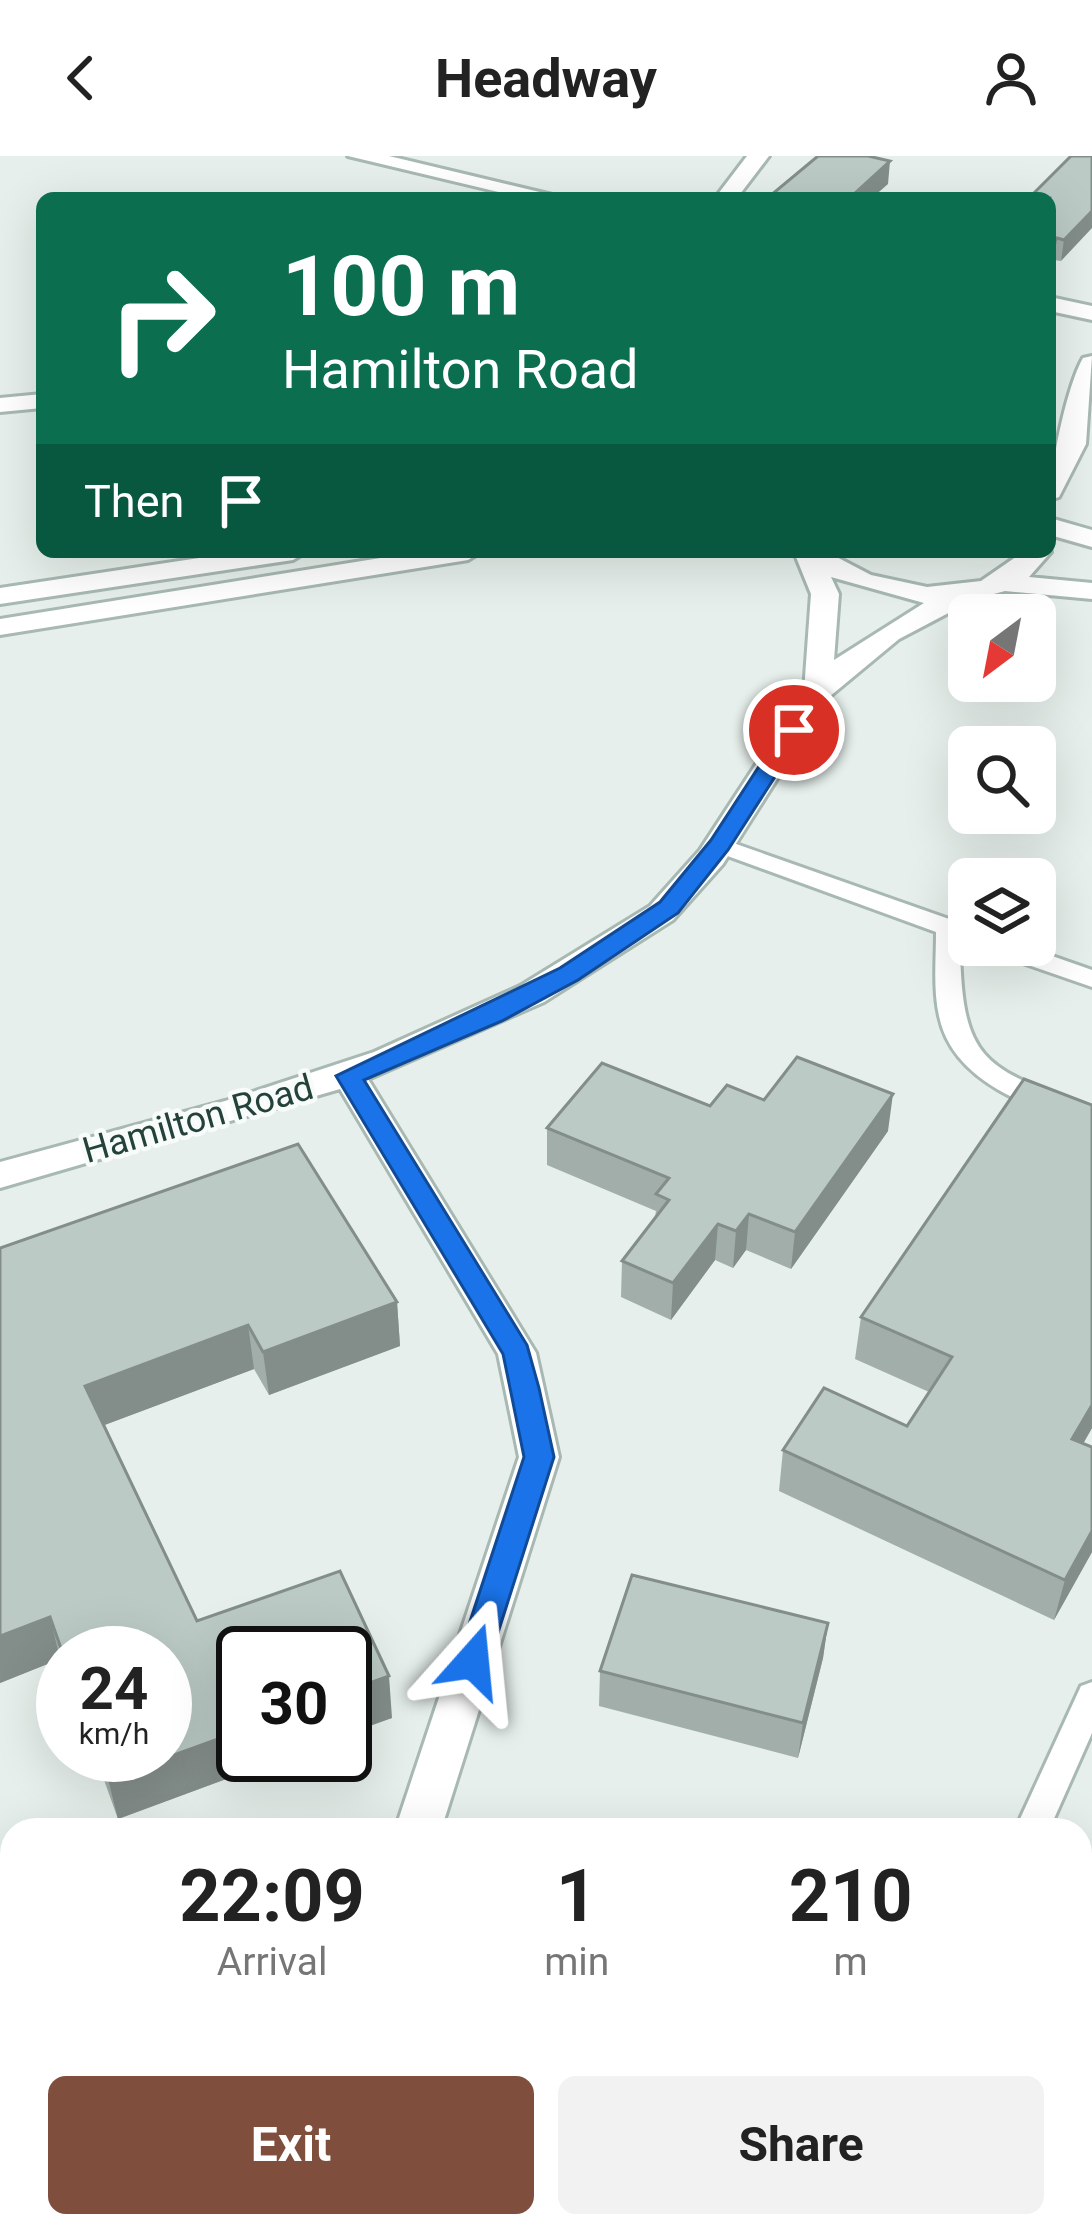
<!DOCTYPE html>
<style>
:root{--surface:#fff;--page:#f2f2f2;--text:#222;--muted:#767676;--accent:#804e3d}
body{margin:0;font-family:Roboto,sans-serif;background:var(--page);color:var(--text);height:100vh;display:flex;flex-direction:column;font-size:45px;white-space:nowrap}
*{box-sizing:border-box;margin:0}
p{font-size:39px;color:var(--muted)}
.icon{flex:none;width:66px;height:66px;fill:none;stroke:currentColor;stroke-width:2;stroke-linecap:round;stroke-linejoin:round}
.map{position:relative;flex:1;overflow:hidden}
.drawer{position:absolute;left:0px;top:1662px;width:1092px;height:420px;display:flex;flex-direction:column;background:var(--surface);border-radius:36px 36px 0 0;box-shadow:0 12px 48px #0002}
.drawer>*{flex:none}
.hud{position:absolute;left:36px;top:36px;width:1020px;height:366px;border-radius:18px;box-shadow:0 12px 48px #0002;background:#0b6e4f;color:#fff;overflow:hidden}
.needle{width:78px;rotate:212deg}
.fabs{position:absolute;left:948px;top:438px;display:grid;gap:24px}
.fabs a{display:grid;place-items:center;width:108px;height:108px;border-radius:18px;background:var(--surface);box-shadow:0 12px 48px #0002;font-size:60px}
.speed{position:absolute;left:36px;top:1470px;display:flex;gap:24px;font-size:60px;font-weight:700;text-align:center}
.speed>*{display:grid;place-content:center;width:156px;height:156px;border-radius:50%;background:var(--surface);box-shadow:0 12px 48px #0002;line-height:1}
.speed small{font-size:30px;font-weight:400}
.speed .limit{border:6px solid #111;border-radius:18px;background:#fff;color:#111}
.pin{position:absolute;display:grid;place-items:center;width:102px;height:102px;color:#fff;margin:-51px;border:6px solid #fff;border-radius:50%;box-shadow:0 3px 12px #0007}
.me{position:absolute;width:132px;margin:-66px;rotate:18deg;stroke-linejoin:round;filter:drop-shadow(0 0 9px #0008)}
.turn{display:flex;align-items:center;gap:42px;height:252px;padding:0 48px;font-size:54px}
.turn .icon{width:156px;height:156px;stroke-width:2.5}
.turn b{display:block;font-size:84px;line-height:102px}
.then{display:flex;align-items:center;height:114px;padding:0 48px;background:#0003;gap:24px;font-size:45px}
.eta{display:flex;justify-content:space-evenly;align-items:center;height:204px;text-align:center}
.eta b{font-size:72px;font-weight:700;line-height:84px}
.cta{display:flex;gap:24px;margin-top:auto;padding:24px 48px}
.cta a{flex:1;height:138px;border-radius:18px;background:var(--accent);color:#fff;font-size:48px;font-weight:700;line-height:138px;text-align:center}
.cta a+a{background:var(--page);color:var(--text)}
header{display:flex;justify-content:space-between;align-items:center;height:156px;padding:0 48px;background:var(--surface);font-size:54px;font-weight:700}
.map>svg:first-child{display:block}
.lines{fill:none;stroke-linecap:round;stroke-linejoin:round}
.lane-casing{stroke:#a8b8b2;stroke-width:6}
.street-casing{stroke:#a8b8b2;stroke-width:6}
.lane{fill:#fff;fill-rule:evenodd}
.street{fill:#fff;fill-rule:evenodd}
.wall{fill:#a1aea9}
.shaded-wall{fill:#838d89}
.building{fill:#bbcac4;stroke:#838d89;stroke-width:3}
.route{fill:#1a73e8;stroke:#114b97;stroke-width:3}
.labels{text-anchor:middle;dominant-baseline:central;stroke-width:9;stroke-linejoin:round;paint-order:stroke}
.street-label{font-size:36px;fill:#24423a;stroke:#f7fbf9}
</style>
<header><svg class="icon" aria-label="back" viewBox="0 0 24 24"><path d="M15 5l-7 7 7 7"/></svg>Headway<svg class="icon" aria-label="person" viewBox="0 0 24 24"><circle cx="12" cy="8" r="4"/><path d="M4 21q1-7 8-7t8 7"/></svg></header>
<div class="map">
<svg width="1092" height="2082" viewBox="0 0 1092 2082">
<rect width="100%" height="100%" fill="#e6efeb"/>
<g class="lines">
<g class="lane-casing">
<path id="lane" d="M719,682L969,770V787L960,784C961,906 982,912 1092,951V970C1034,953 953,928 939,860C933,833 936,804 936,776L711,694L707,689L711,684Z
M985,789H1021L1092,814V831L988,795Z
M1092,1526V1577L1049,1674H1015L1081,1530Z
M1080,1976L1092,1980V2020L1080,2015Z"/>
</g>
<g class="street-casing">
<path id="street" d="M348,0H389L565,42H524Z
M747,0H769L737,42H715Z
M1050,141L1092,150V164L1050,155Z
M1092,200L1086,288L1059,341L1050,344C1050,311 1067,230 1083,202Z
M42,238V252L0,256V242Z
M1050,362L1092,374V391L1050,379Z
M1050,394L1051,396L1029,421L1092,427V443L1005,435L975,443L899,483L829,541L723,708L673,764L544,846L368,923L536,1197L559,1301L441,1674H395L519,1301L498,1198L340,933L0,1032V1006L225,945L374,896L520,830L650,750L700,694L804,535L811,438L794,396H827L871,419L927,431L981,425L1023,396ZM831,421L924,447L834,504L839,438Z
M239,396H306L293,404L0,448V432Z
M418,396H481L468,404L0,479V463Z
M265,2070H315L311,2082H261Z"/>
</g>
<use href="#lane" class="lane"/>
<use href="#street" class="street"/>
</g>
<path class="wall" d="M1092,0L1061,105L1054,104L1050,108V42Z
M1024,923L1092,1272L1083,1288L1092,1291V1396L1054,1464L779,1335L783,1294L907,1270L929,1236L855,1203L861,1161Z
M764,944L888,975L791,1113L746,1094L733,1112L715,1104L671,1164L621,1141L622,1105L655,1061L656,1055L547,1009V972Z
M0,1092L397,1146L400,1190L269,1239L254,1213L104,1269L197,1465L392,1562L243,1599H291L118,1663L95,1599H165L63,1497V1510L60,1503L0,1527Z
M828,1467L823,1502L798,1602L599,1550L600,1515Z
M1092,1720V1811L1080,1805V1744Z"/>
<path class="shaded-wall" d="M890,5L888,28L872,42H852Z
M1092,55V72L1061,105L1064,84Z
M1057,82L1054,104L1050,108V91Z
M893,938L888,975L791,1113L795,1076Z
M749,1058L746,1094L733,1112L736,1075Z
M718,1068L715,1104L671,1164L673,1127Z
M397,1146L400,1190L269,1239L263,1196Z
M248,1169L254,1213L94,1273L85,1230Z
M1092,1249V1272L1062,1324L1072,1283Z
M1092,1375V1396L1054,1464L1065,1424Z
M50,1461L60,1503L0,1527V1480Z
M828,1467L823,1502L798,1602L803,1567Z
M389,1520L392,1562L345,1579V1536Z
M243,1574V1599H291L118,1663L108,1623Z
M176,2070H210L202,2082H167Z"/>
<path class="building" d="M818,0H868L890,5L852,40L861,42H781L771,39Z
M1071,0H1092V55L1064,84L1057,82L1050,91V42H1029Z
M797,901L893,938L795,1076L749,1058L736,1075L718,1068L673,1127L622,1105L669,1044L656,1038L669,1022L547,972L602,907L710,950L727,929L764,944Z
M1024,923L1092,949V1249L1072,1283L1092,1291V1375L1065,1424L783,1294L824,1232L907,1270L952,1201L861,1161Z
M298,988L397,1146L263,1196L248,1169L85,1230L197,1465L340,1415L389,1520L345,1536V1497H243V1574L108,1623L100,1599H165V1497L63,1498L50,1461L0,1480V1092Z
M632,1419L828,1467L803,1567L600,1515Z
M1092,1720V1765L1080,1759V1744Z
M0,1766L12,1773V2070H176L167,2082H0Z"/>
<path class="route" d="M786,569L805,574L728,694L678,757L578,824L502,865L364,924L527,1189L539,1232L554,1301L489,1505L485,1515H462L457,1505L524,1301L510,1232L503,1198L336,920L560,812L660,746L711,684Z"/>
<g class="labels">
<g class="street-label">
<text transform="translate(198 963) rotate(-16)">Hamilton Road</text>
</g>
</g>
</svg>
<div class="fabs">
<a><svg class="needle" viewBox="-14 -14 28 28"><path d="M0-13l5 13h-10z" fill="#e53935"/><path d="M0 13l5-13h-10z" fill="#767676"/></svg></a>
<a><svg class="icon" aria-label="search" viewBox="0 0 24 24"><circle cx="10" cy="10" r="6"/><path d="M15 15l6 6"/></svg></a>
<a><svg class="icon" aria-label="layers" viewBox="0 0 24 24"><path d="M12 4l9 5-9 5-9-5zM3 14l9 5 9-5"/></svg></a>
</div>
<div class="speed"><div>24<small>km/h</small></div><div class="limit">30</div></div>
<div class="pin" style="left:794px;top:574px;background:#d93025"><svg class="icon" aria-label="arrive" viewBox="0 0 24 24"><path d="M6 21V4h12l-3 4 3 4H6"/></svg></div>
<svg class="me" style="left:473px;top:1505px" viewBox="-20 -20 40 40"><path d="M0-17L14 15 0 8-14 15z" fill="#1a73e8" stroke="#fff" stroke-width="4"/></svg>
<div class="hud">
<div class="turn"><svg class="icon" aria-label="right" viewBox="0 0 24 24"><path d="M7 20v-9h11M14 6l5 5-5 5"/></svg><div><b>100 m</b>Hamilton Road</div></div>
<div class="then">Then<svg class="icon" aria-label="arrive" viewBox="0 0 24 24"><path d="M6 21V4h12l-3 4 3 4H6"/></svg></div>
</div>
<section class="drawer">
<div class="eta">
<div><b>22:09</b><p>Arrival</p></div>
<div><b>1</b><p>min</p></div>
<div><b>210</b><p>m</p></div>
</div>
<div class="cta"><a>Exit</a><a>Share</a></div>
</section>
</div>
